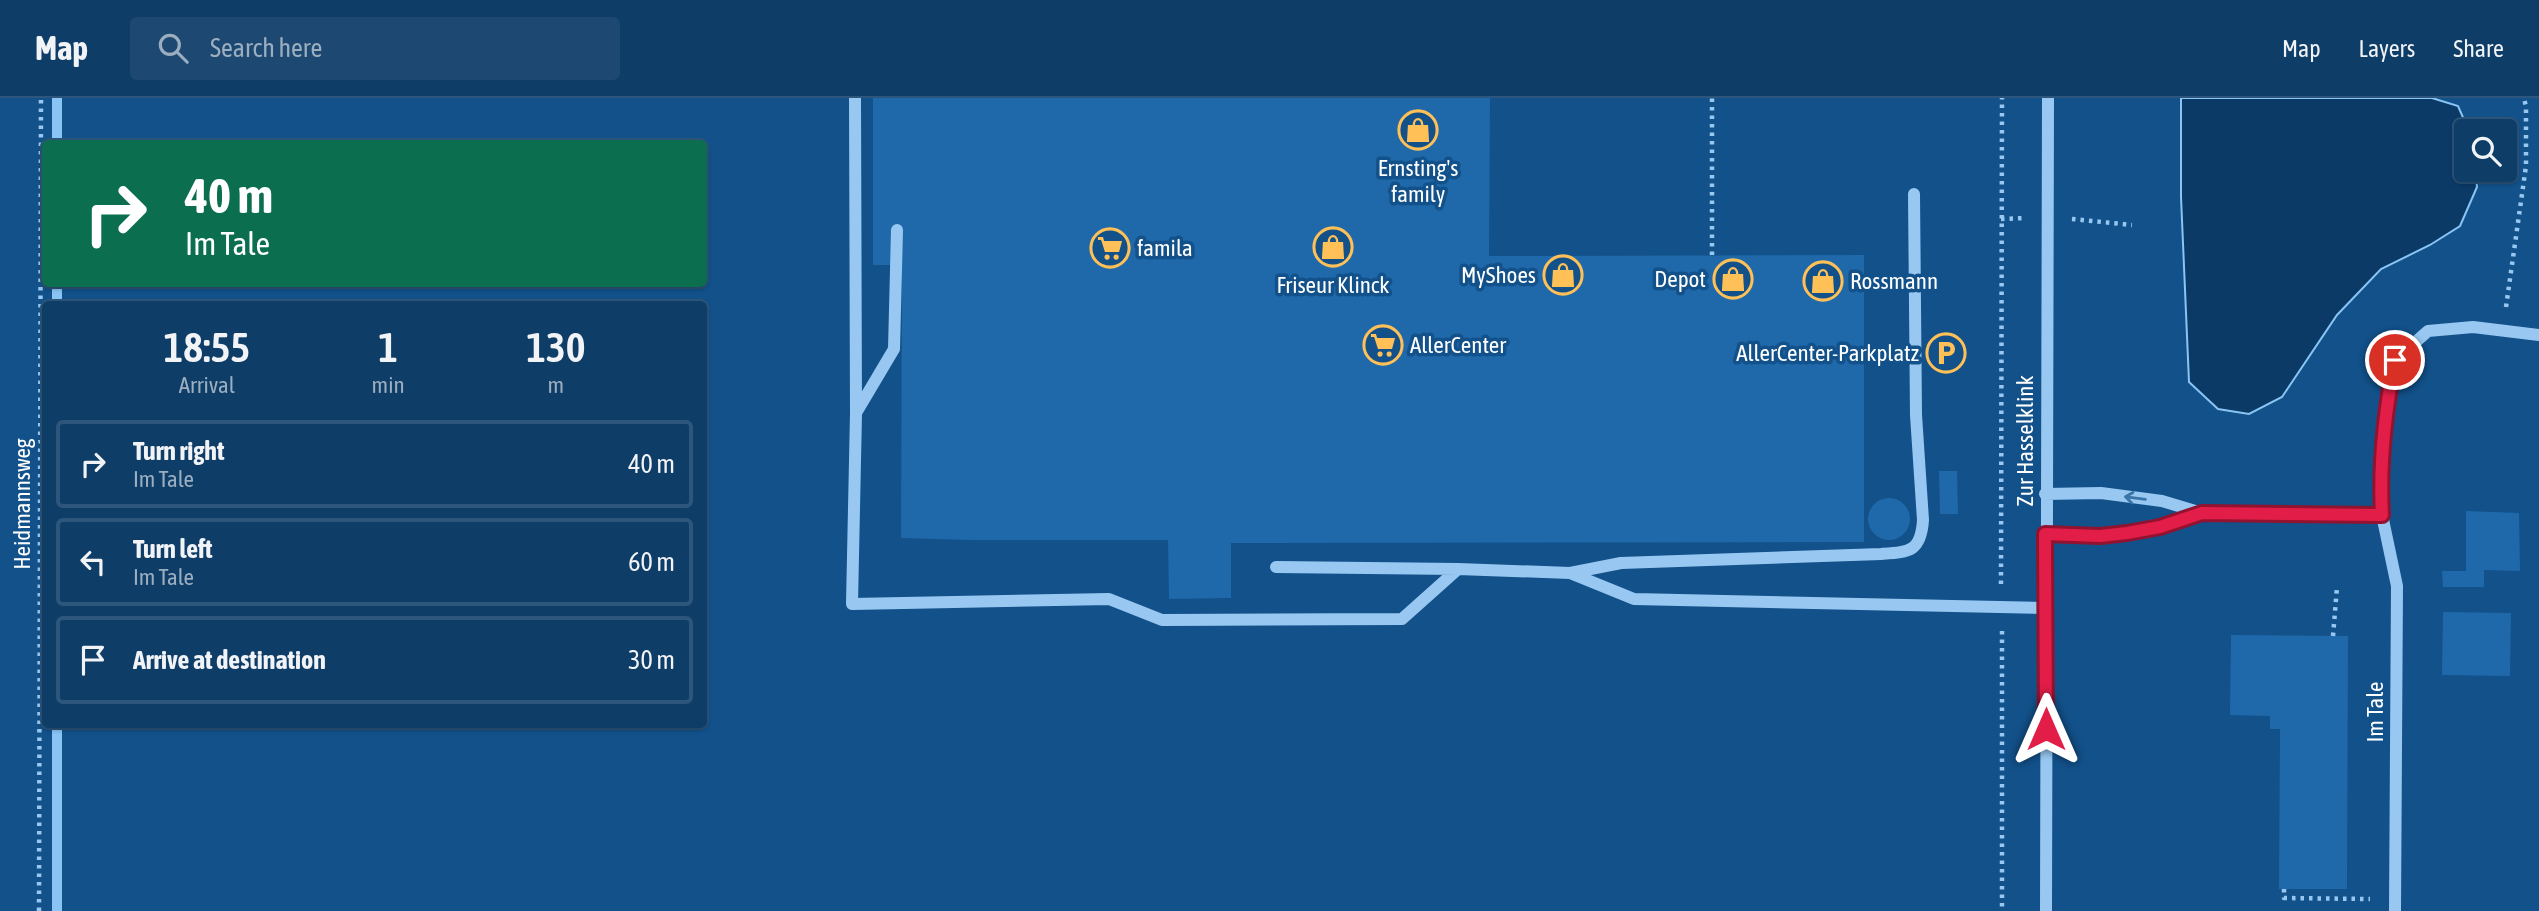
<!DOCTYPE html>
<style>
:root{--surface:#0e3d68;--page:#1c4871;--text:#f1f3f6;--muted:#9baec0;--line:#2e567c}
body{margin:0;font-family:"Asap Condensed",sans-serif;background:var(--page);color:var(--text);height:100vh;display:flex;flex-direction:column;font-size:26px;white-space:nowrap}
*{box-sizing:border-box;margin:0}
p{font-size:23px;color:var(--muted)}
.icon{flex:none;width:38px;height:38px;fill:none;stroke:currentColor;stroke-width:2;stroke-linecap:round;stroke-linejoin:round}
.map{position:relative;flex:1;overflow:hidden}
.panel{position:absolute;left:42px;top:203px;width:665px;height:427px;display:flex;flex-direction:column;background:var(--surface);border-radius:7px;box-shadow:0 2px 5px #0004,0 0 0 2px var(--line)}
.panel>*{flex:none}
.guide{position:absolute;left:42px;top:42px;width:665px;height:147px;border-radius:7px;box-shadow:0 2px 5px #0004,0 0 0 2px var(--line);background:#0b6e4f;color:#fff;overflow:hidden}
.fabs{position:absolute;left:2454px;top:21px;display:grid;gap:14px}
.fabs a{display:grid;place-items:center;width:63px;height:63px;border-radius:7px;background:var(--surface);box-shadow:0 2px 5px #0004,0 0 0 2px var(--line);font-size:35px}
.pin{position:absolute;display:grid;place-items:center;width:60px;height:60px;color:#fff;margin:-30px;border:4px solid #fff;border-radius:50%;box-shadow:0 2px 7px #0007}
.me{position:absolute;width:77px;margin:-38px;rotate:0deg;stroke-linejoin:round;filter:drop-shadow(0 0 5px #0008)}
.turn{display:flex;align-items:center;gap:24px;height:147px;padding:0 28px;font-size:32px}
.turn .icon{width:91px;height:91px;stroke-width:2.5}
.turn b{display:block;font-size:49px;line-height:60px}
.eta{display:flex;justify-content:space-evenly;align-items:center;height:119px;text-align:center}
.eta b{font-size:42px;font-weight:600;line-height:49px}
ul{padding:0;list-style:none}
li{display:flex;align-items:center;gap:21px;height:88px;margin:0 14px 10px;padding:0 14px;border:4px solid var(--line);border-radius:7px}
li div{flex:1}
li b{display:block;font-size:26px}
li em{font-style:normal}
header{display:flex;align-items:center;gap:42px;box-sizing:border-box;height:98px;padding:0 35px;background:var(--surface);border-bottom:2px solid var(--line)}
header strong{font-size:33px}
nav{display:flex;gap:38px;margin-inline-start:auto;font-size:24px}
.search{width:490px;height:63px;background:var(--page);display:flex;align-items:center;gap:18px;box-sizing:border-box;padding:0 24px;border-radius:7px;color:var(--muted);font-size:26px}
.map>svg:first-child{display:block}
.water{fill:#0b3a66;stroke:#89c4f4;stroke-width:2}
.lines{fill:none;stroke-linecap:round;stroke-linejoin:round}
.stream{stroke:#89c4f4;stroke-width:10}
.building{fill:#1f69aa}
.path{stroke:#98c8f1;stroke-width:4.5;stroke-dasharray:3.5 5;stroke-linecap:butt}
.minor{stroke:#98c8f1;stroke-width:12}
.oneway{stroke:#3a75a9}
.route-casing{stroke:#92132f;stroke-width:18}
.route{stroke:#e11d48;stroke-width:12}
.labels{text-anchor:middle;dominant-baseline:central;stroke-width:7;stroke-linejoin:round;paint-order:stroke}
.poi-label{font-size:23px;fill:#fff;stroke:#12518a;text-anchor:start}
.street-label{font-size:23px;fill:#fff;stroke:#12518a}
</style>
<header>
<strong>Map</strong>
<div class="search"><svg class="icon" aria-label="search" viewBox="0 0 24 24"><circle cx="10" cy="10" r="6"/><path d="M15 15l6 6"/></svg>Search here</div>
<nav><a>Map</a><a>Layers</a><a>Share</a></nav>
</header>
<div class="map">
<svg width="2539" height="813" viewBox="0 0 2539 813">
<rect width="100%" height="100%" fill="#12518a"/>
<path class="water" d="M2181,0H2432L2458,8L2469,33H2466V72H2475L2477,89L2460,128L2430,147L2381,171L2337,217L2282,299L2249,316L2218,311L2189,284L2181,99Z"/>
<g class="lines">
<path class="stream" d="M57,46V0
M57,206V186
M57,813V626"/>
</g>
<path class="building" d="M873,0H1490L1489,158L1864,157V444L1231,445V500L1169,501L1168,442H971L901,440L902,167H873Z
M1939,373H1957L1958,416H1940Z
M1868 421a21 21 0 1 1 42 0a21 21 0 1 1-42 0Z
M2466,413L2519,415L2520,473L2484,472V489H2443L2442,473H2466Z
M2443,514L2511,515L2510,578L2442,577Z
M2231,537L2348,538L2347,791H2279L2280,631H2270V618L2230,617Z"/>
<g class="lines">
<path class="path" d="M2001,121L2025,120
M2072,121L2132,127
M1712,157V0
M2506,209L2526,68V9L2524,0
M2001,486L2002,0
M2002,533V813
M2333,538L2337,489
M2284,791V800L2370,801
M39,813L41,0"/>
<path class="minor" d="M855,0L856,315L852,506L1109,501L1162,522L1402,521L1458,471L1570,475L1634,501L2045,510
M856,315L894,251L897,132
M2045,396L2101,395L2162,403L2202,415L2382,417
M2045,436C2063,437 2082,439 2100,438C2136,437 2169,426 2202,415
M1276,469L1458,471
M1570,475L1621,465L1881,456C1909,454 1921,454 1923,422L1916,317L1914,96
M2046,813L2048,0
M2395,813L2397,488L2382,417L2380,385L2386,310L2395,262L2428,233L2473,229L2539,237"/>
</g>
<defs><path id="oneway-shaft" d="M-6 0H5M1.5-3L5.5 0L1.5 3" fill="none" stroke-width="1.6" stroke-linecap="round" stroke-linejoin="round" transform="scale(1.75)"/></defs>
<use class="oneway" href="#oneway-shaft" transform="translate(2135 400) rotate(-173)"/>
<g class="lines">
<g class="route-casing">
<path id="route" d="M2046,631L2045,436L2100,438L2127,435L2160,429L2202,415L2382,417C2379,364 2385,313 2395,262"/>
</g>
<use href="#route" class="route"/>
</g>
<defs>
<g id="shop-ring" transform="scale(2.0125)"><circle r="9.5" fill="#12518a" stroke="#ffc058" stroke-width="1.5"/><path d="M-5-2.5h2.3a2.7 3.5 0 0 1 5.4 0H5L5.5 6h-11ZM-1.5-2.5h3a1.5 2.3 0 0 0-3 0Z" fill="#ffc058"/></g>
<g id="supermarket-ring" transform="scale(2.0125)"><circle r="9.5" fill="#12518a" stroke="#ffc058" stroke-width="1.5"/><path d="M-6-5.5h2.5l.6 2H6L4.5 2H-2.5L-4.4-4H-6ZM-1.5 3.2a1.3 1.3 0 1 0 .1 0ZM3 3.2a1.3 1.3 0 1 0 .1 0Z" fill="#ffc058"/></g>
<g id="parking-ring" transform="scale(2.0125)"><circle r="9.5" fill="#12518a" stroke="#ffc058" stroke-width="1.5"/><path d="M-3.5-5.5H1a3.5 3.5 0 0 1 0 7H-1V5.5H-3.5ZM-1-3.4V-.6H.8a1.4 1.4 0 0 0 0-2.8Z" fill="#ffc058"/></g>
</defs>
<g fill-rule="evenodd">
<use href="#shop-ring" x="1418" y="32"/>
<use href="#shop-ring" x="1333" y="149"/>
<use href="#supermarket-ring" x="1110" y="150"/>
<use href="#shop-ring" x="1563" y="177"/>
<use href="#shop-ring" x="1733" y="181"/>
<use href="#shop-ring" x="1823" y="183"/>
<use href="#supermarket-ring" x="1383" y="247"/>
<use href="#parking-ring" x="1946" y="255"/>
</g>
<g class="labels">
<g class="poi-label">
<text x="1418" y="70" text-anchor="middle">Ernsting's<tspan x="1418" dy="26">family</tspan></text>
<text x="1137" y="150">famila</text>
<text x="1536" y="177" text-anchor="end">MyShoes</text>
<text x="1706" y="181" text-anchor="end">Depot</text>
<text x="1850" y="183">Rossmann</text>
<text x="1333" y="187" text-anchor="middle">Friseur Klinck</text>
<text x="1410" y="247">AllerCenter</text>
<text x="1919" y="255" text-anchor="end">AllerCenter-Parkplatz</text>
</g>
<g class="street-label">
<text transform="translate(2025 343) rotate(-90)">Zur Hasselklink</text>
<text transform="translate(22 406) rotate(-90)">Heidmannsweg</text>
<text transform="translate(2375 614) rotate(-90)">Im Tale</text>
</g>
</g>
</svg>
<div class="fabs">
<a><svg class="icon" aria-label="search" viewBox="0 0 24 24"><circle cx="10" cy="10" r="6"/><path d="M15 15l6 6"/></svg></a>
</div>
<div class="pin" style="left:2395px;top:262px;background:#d93025"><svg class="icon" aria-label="arrive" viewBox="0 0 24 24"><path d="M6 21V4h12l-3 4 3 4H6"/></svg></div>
<svg class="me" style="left:2046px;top:631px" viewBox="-20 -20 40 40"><path d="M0-17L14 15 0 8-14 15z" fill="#e11d48" stroke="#fff" stroke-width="4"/></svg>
<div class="guide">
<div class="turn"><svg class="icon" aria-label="right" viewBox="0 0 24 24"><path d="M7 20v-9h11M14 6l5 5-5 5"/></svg><div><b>40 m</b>Im Tale</div></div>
</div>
<section class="panel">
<div class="eta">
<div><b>18:55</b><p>Arrival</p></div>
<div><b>1</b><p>min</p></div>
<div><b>130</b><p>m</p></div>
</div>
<ul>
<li><svg class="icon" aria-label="right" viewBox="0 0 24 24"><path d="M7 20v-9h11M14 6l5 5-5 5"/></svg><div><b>Turn right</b><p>Im Tale</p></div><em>40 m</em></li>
<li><svg class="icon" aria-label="left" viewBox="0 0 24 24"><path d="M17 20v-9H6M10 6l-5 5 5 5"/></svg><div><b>Turn left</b><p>Im Tale</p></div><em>60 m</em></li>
<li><svg class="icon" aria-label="arrive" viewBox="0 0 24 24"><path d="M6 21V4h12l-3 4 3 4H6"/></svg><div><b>Arrive at destination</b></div><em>30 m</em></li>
</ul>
</section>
</div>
